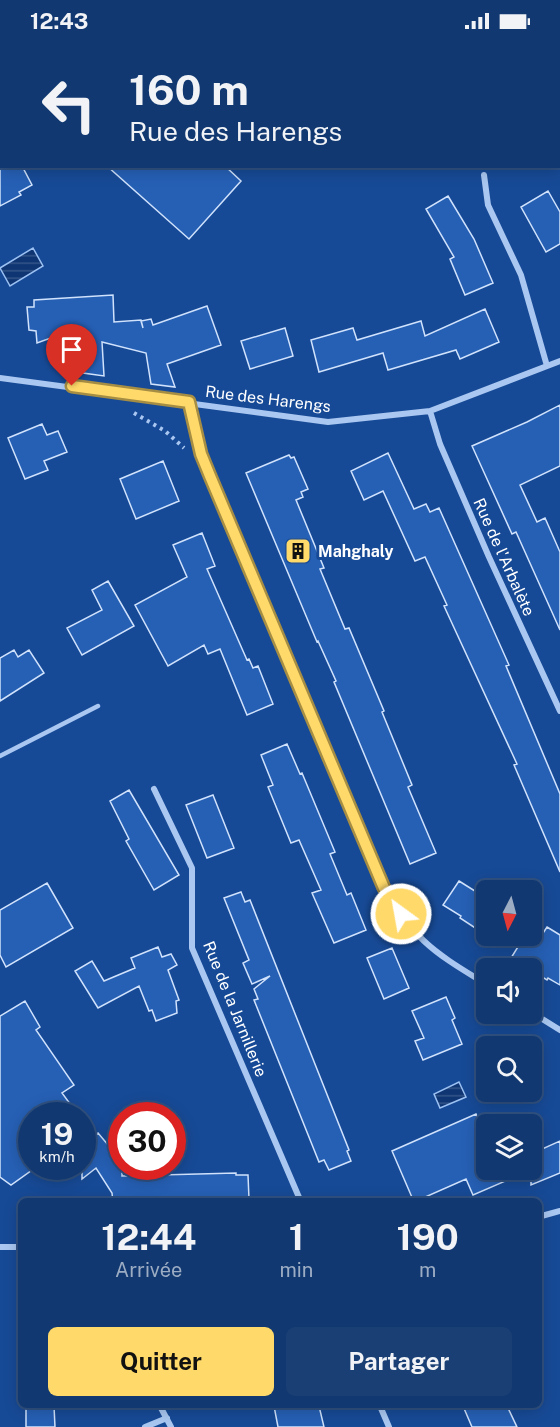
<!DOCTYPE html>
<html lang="fr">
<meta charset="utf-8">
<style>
:root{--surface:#113870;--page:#1a3f75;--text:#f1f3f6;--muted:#9cacc3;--line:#305283;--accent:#ffd969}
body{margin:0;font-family:"Public Sans",sans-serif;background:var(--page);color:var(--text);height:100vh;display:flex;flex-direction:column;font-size:22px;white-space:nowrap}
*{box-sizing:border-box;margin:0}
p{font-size:20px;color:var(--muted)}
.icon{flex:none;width:33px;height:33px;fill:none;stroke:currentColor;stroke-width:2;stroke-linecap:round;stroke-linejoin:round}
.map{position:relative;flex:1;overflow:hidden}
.details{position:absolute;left:18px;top:1156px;width:524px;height:210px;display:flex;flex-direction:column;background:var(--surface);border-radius:9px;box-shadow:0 3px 15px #0003,0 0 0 2px var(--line)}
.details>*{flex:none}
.banner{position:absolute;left:0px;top:0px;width:561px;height:126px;box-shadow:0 3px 15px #0003,0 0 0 2px var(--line);background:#113870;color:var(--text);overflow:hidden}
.needle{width:39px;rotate:186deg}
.fabs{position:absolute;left:476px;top:838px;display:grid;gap:12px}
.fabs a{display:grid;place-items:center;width:66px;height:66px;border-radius:9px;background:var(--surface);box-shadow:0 3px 15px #0003,0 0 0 2px var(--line);font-size:30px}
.speed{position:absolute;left:18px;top:1060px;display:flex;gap:12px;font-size:30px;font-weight:700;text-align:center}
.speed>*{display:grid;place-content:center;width:78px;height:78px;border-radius:50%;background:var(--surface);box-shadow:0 3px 15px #0003,0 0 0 2px var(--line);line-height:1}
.speed small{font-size:15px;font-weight:400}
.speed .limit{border:9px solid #d22;background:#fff;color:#111}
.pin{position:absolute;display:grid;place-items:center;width:51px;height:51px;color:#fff;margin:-62px -26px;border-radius:50% 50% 50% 0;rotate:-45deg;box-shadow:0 0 6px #0007}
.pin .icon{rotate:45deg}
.me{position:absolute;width:66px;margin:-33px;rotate:328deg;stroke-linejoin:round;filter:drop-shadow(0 0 4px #0008)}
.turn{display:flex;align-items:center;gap:21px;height:126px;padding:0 30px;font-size:27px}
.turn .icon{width:78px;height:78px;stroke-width:2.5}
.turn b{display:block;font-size:42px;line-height:51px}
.eta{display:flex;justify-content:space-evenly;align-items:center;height:102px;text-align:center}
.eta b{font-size:36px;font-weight:700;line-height:42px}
.action{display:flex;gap:12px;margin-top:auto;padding:12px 30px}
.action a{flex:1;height:69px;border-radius:9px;background:var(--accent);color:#111;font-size:24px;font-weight:700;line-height:69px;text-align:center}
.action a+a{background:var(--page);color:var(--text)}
.status{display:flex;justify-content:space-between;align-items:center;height:42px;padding:0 30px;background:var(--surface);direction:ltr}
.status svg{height:16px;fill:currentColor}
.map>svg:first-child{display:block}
.water{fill:url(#water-rules);stroke:#9cc1f3;stroke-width:1.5}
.building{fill:#2660b5;stroke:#d0e2fc;stroke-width:1.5}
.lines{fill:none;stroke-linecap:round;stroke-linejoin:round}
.path{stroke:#a9c7f1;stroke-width:4;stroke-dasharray:3 4.5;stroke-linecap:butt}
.lane{stroke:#a9c7f1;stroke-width:4.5}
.street{stroke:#a9c7f1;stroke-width:6}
.route-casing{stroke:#a68d44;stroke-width:15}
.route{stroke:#ffd969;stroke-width:10}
.labels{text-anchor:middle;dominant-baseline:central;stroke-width:6;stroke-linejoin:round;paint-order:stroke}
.street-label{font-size:16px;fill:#fff;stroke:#174a96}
.poi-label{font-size:16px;font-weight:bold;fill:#fff;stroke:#174a96;text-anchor:start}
</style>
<div class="status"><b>12:43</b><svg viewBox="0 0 49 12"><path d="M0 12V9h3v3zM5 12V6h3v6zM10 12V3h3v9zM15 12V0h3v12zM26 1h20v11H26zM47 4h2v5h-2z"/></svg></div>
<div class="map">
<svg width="560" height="1385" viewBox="0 0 560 1385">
<defs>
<pattern id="water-rules" width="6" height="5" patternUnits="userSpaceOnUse" patternTransform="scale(1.5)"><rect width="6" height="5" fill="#0f3673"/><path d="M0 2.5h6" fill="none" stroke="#335488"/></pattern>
</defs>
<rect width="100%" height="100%" fill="#174a96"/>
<path class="water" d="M33,206L43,224L10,244L0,226Z
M459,1040L466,1055L440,1066L434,1052Z"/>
<path class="building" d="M0,114L2,124H22L32,143L19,150L21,153L0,164Z
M107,124H225L241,139L189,197Z
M548,149L560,170V202L546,210L521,165Z
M448,154L474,197L493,241L465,253L450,217L454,215L426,167Z
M113,253L114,280L141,278L143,286L141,279L151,277L153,283L207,264L221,303L167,322L175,345L151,342L146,311L102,300L104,334L83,331L81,297L59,293L37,301L36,289L29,288L27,265H34V258Z
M485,267L499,300L460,317L456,308L388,328L383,311L319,330L311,298L353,286L357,298L421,279L425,294Z
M285,286L293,314L250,327L241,299Z
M560,363V424L520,443L537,480L545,476L560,510V588L516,490L512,492L472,404L527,380Z
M42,382L47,393L58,389L67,410L44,419L48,428L25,437L8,396Z
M388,411L414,467L426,462L430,470L439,466L509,623L506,624L560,752V830L514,723L517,722L444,564L447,563L425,515L415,519L383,449L364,458L351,429Z
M289,413L291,416L294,415L308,447L301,450L303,455L296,458L324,526L320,527L345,587L349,586L384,669L382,670L412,743L408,745L436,811L410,822L334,640L336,639L318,599L317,600L246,431Z
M163,419L179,459L136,477L120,437Z
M202,491L215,524L207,527L247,618L249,617L253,626L258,624L273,662L247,673L220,607L208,612L204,603L168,624L135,563L187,535L173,503Z
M108,539L134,584L82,613L67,586L102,568L92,548Z
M14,608L18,615L29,608L44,631L0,659V616Z
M287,702L300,732L302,731L335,810L330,812L347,853L351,851L366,888L334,901L312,851L321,848L299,798L291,801L268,745L273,743L261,713Z
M129,748L179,833L154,848L126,799L129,797L110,759Z
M213,753L234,806L207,816L186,763Z
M459,839L486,856V893L460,876L461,874L443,863Z
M47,841L73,886L6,925L0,913V868Z
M241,850L245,860L250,858L349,1108L347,1109L351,1119L329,1128L324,1118L319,1120L254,958L258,957L254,947L270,934L252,942L243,921L249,918L224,856Z
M547,885L560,893V943L548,936L547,938L511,916L524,895L536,902Z
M158,905L162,915L171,912L177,923L168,928L179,958L176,959L177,971L156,979L152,968L149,969L139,944L98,966L75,929L92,919L104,939L135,926L131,916Z
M392,906L409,946L384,957L367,916Z
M446,955L455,976L452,978L462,1002L423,1018L415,999L424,996L412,969Z
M25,959L40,985L36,988L74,1043L62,1051L79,1074H32V1128L11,1143L0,1135V974Z
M476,1072L486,1094V1128H531V1112L560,1099V1131L531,1143V1128L473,1153L466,1137L414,1160L392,1109Z
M98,1091L114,1110L122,1103V1134L236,1131V1133H248L249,1157H237V1160H113L112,1151L96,1126L82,1137V1104Z
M26,1364H54L55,1385H26Z
M274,1364H319L324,1385H278Z
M463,1364H507L517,1385H472Z"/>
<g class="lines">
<path class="path" d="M134,371L165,389L184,406"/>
<path class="lane" d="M0,714L98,664"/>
<path class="street" d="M484,133L488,163L521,233L547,324
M0,336L328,380L430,369L560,319
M189,360L201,413L384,846C396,864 408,884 424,899C442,916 465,929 486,942
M430,369L440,402L489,515L560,669
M154,747L192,826V906L301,1160
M531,970L560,988
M538,1175L560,1169
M0,1205H21
M160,1364L171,1385
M380,1364L389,1385
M145,1385L167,1376"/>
</g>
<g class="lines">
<g class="route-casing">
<path id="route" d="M72,344L189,360L201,412L210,434L384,846L401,872"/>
</g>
<use href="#route" class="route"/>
</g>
<defs>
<g id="building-square" transform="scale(1.35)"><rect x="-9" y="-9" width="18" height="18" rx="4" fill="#ffd969" stroke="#174a96"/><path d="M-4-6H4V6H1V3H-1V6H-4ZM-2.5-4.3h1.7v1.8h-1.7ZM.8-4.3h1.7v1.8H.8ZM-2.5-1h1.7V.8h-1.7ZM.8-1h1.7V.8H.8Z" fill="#111"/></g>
</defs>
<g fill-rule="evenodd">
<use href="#building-square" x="298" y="509"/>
</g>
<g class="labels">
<g class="street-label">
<text transform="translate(268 357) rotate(7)">Rue des Harengs</text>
<text transform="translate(504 515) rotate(66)">Rue de l'Arbalète</text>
<text transform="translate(235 967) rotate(68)">Rue de la Jarnillerie</text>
</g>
<g class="poi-label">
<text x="318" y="509">Mahghaly</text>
</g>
</g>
</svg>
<div class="fabs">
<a><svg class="needle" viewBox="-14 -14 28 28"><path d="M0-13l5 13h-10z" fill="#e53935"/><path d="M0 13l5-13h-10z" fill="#9cacc3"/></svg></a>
<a><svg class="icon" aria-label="sound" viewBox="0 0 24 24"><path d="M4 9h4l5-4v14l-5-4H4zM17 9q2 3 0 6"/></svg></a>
<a><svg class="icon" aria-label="search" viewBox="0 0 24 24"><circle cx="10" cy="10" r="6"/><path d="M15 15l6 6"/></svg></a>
<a><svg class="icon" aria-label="layers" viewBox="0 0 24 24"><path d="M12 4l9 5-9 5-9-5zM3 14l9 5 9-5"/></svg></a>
</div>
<div class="speed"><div>19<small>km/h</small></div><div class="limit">30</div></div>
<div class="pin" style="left:72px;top:344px;background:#d93025"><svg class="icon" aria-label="arrive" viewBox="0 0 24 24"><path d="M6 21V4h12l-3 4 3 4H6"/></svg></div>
<svg class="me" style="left:401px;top:872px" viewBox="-20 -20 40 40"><circle r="17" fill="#ffd969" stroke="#fff" stroke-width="3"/><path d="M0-11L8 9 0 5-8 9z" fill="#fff"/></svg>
<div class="banner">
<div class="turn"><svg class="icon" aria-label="left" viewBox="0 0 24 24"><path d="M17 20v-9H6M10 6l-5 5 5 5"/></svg><div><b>160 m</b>Rue des Harengs</div></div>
</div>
<section class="details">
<div class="eta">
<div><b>12:44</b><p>Arrivée</p></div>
<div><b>1</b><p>min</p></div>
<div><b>190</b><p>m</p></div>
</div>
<div class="action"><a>Quitter</a><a>Partager</a></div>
</section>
</div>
